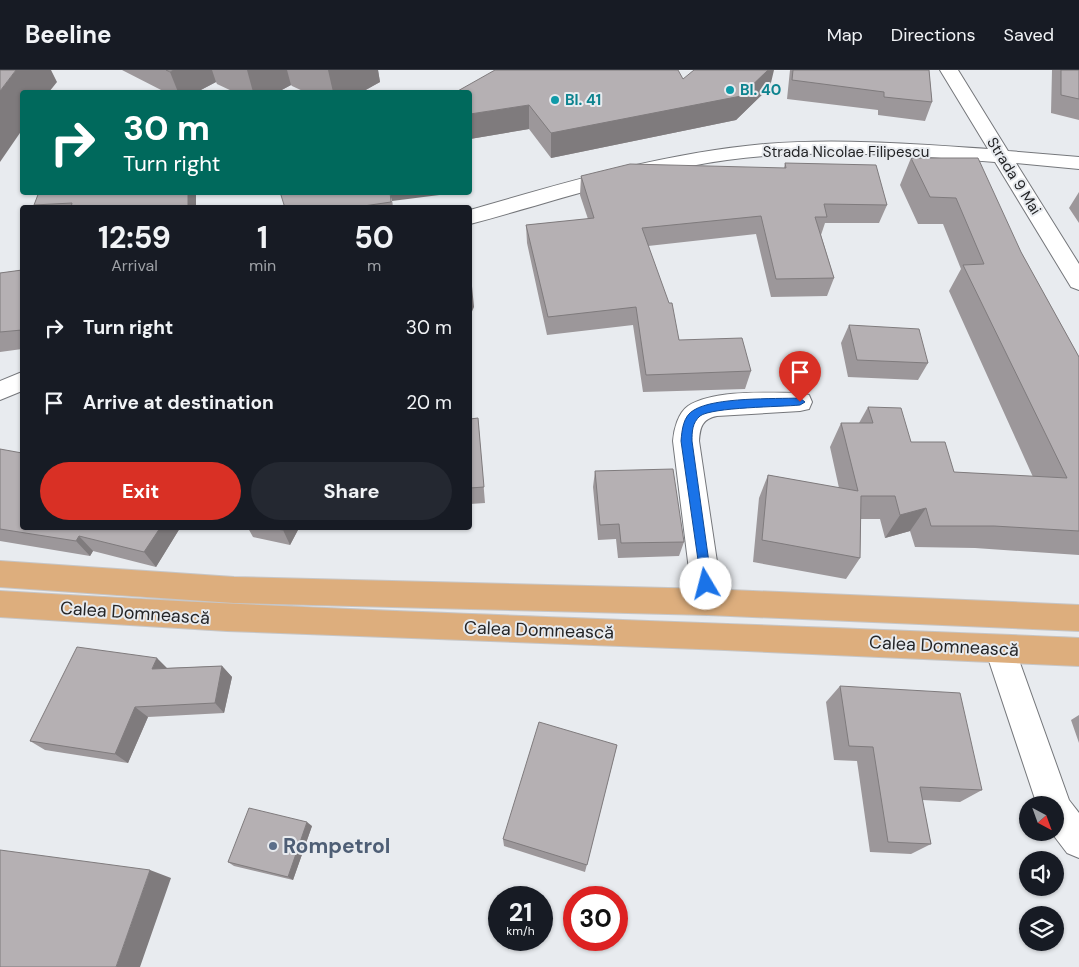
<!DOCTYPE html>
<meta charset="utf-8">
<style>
:root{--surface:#171b24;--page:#242831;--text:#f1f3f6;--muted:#9ea1a6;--line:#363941;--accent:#d93025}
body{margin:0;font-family:"DM Sans",sans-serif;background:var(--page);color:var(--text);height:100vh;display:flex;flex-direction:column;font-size:19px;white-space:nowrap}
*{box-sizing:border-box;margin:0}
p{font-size:16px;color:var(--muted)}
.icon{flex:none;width:28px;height:28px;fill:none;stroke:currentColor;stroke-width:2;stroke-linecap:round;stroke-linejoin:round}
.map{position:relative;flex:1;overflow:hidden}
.details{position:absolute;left:20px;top:135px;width:452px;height:325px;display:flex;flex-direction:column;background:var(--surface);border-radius:5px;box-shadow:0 1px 4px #0004}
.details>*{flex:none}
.top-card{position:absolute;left:20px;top:20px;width:452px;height:105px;border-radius:5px;box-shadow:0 1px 4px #0004;background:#00695c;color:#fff;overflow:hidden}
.needle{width:32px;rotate:139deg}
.fabs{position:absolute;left:1019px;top:726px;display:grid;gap:10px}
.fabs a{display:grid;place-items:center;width:45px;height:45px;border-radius:50%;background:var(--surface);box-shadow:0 1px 4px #0004;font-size:25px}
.speed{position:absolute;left:488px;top:816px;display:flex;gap:10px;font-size:25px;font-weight:700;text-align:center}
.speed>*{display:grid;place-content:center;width:65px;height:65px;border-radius:50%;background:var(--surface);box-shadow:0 1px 4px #0004;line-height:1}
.speed small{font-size:12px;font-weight:400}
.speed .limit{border:8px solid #d22;background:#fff;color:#111}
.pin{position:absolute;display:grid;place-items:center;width:42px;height:42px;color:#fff;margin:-51px -21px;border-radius:50% 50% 50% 0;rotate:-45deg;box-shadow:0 0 5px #0007}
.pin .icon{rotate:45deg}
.me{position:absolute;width:55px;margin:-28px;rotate:352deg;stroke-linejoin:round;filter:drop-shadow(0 0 4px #0008)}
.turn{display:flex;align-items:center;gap:18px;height:105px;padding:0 20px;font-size:22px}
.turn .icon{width:65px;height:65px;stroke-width:2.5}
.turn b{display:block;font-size:35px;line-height:42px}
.eta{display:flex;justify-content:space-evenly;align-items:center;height:85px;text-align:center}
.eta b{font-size:30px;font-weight:700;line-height:35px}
.primary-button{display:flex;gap:10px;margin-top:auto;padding:10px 20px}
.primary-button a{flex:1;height:58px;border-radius:30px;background:var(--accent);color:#fff;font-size:20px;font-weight:700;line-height:58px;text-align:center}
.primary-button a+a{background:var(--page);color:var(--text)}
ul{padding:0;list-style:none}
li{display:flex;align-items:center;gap:15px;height:75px;padding:0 20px}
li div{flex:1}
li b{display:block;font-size:19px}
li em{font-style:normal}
header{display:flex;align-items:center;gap:30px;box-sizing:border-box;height:70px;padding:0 25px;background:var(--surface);border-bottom:1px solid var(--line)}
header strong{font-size:24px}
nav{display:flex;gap:28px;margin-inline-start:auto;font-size:18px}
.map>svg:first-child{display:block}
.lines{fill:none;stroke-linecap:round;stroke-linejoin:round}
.minor-casing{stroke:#75777b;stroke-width:2}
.major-casing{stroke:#c6c6c7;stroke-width:2}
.minor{fill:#fff;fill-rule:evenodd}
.major{fill:#ddae7d;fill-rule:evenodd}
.wall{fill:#9c979a}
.shaded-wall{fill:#7f7b7d}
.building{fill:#b5b0b3;stroke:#7f7b7d}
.route{fill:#1a73e8;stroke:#114b97}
.culture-dot{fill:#0f9aa8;stroke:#e8ebef;stroke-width:2}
.service-dot{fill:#5c6f8a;stroke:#e8ebef;stroke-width:2}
.labels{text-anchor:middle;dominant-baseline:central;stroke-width:4;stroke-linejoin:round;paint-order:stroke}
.far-culture-label{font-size:15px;font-weight:bold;fill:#0d838f;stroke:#e8ebef;text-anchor:start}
.far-street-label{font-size:15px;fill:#242527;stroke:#e8ebef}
.street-label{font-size:18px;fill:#242527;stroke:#e8ebef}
.near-service-label{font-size:21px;font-weight:bold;fill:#4e5e75;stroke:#e8ebef;text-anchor:start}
</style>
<header>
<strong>Beeline</strong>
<nav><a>Map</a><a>Directions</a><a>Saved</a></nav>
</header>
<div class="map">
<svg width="1079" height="897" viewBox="0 0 1079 897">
<rect width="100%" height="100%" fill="#e8ebef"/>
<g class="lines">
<g class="minor-casing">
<path id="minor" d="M940,0H958L1008,81L1079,87V99L1016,93L1079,194V220L1071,217L995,92C907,85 816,78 727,90C639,102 556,131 470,154V140C567,112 664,83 765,74C838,68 915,74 988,79Z
M22,302V321L0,330V311Z
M800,323L809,325L812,332L809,339L800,341L717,346C702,349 700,357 699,371L723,532L718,541L708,545L698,541L693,532L673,371C674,359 678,343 688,336C715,319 769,323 800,323Z
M1000,565L1011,569L1015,579L1069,730L1079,743V788L1067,783L1051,762H1055V735H1037L985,579L989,569Z"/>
</g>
<g class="major-casing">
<path id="major" d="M0,491L234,507L708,519L1079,535V561L708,545L234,533L0,517Z
M0,521C359,543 719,552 1079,568V596L725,580L227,561L0,547Z"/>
</g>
<use href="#minor" class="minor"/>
<use href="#major" class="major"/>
</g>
<path class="wall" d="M122,0H378L380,12L362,22H305L292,16L291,15L278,22H234L217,14L216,12L197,22H165Z
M790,0H929L932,32L925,51L878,45V40L787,29Z
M1052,0H1079V50L1051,43Z
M683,9L770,17L736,50L551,88L529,59L470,69V22Z
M911,88L1021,182L1079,287V485L975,478L915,477L910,461L885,468L880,449H861L860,488L846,509L753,492L759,428L768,405L839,418L830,377L841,353H859L868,337L911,372L954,402L1033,407L949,221L961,199L943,154H918L900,115Z
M785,93L887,135L879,153H825L821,165L834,208L827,226L771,227L756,164L648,176L679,270L751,301L745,319L643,322L633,255L547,265L527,173L526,155L588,149L580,125L581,106L784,98Z
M39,122H196V138H36L34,135Z
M1079,122V153L1069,138Z
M392,131L393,138H285Z
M22,200V279L0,282V203Z
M849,255L928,293L918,310L848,307L841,273Z
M478,348L485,433L470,434V349Z
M0,379L180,458L156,497L93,481L90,486L0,471Z
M595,401L684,472L679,486L618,488L616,469L598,470L593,417Z
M248,458H299L290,475L253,467Z
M222,596L232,607L224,643L148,647L128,693L45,680L30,671L167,598Z
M840,616L982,720L960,732L922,730L931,774L911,784L870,782L857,691L834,690L826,632Z
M1079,645V673L1071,650Z
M617,675L585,802L504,776L503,769Z
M312,756L293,810L234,796L228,792Z"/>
<path class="shaded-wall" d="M16,0H51L57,12L49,22H22V60L0,92V21Z
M174,0H212L216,12L197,22H178L170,2Z
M247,0H287L291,15L278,22H253Z
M328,0H378L380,12L362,22H333Z
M768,0H774L770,17L736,50L551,88V63Z
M529,35V59L470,69V44Z
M188,122H196V138H188Z
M390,122H463L392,131L393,138Z
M471,206L474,237L470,246V208Z
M926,438L910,461L885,468L900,445Z
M160,458H180L156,497L144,482Z
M284,458H299L290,475L283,460Z
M79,466L93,481L90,486L76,471Z
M157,588L168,599H152Z
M222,596L232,607L224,643L215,633Z
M135,637L148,647L128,693L115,684Z
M307,752L312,756L293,810L288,807Z
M150,800L171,808L140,897H116Z"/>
<path class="building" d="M0,0H16L0,21Z
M166,0H174L170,2Z
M495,0H678L683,9L694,0H768L741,26L551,63L529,35L470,44V22H456Z
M793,0H929L932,32L884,27V22L792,10Z
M1061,0H1079V29L1061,25Z
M911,88H978L1021,182L1079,287V461L994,456H931L926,438L900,445L895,426H861L860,488L762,470L768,405L858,421L841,353H873L868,337L901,338L911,372H945L954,402L1067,408L963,195L984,194L956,128L930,127Z
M785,93L876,95L887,135L824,134L827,147H815L834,208L776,209L761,146L642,158L669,233H672L679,270L742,268L751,301L646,305L636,237L548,247L526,155L594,148L581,106L630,94L786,98Z
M39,122H188V138H71L72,133L34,135Z
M280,122H390L391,132L350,138H285Z
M22,200V260L0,262V203Z
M849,255L919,259L928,293L857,290Z
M478,348L484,417L470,418V349Z
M0,379L22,383V458H160L144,482L79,466L76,471L0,459Z
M673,399L684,472L621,473L619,454L600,455L595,401Z
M270,458H284L283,460Z
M77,577L157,588L152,599L222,596L215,633L135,637L115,684L30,671Z
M840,616L960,623L982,720L920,717L931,774L888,772L873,677L849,676Z
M539,652L617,675L587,795L503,769Z
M249,738L307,752L288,807L228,792Z
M0,780L150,800L116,897H0Z"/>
<path class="route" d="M800,328L805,332L800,335C781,337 712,337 700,346C692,353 692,362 692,371L712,514L710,518L706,520L702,518L681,371C682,360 683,346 694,340C715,327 774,329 800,328Z"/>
<g class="culture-dot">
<circle cx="730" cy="20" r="5"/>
<circle cx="555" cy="30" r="5"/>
</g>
<circle class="service-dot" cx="273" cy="776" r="5"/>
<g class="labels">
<g class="far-culture-label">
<text x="740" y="20">Bl. 40</text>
<text x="565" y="30">Bl. 41</text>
</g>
<g class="far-street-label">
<text x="846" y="82">Strada Nicolae Filipescu</text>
<text transform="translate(1014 106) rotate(58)">Strada 9 Mai</text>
</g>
<g class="street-label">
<text transform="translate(135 543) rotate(4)">Calea Domnească</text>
<text transform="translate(539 560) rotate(2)">Calea Domnească</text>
<text transform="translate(944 576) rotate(3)">Calea Domnească</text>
</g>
<g class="near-service-label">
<text x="283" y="776">Rompetrol</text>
</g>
</g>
</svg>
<div class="fabs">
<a><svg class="needle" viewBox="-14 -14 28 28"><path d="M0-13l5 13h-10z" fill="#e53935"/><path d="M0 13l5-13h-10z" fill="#9ea1a6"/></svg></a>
<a><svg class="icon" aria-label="sound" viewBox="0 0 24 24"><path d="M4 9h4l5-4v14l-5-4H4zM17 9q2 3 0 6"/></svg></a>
<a><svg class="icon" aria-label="layers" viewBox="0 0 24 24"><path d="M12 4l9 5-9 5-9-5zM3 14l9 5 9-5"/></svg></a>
</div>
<div class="speed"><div>21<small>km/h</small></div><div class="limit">30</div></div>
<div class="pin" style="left:800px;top:332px;background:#d93025"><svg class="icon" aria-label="arrive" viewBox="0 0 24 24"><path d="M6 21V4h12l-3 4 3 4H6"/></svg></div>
<svg class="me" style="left:706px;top:514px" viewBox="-20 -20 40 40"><circle r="19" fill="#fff"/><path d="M0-13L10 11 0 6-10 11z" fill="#1a73e8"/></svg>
<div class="top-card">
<div class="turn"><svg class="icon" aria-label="right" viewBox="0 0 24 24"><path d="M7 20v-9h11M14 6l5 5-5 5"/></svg><div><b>30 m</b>Turn right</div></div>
</div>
<section class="details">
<div class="eta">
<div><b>12:59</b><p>Arrival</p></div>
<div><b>1</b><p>min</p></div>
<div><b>50</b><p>m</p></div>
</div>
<ul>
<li><svg class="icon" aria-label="right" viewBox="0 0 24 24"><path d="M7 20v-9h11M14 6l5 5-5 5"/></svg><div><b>Turn right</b></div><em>30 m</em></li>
<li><svg class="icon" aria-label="arrive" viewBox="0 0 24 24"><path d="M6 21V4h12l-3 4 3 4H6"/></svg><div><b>Arrive at destination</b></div><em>20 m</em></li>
</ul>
<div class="primary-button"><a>Exit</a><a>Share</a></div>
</section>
</div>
